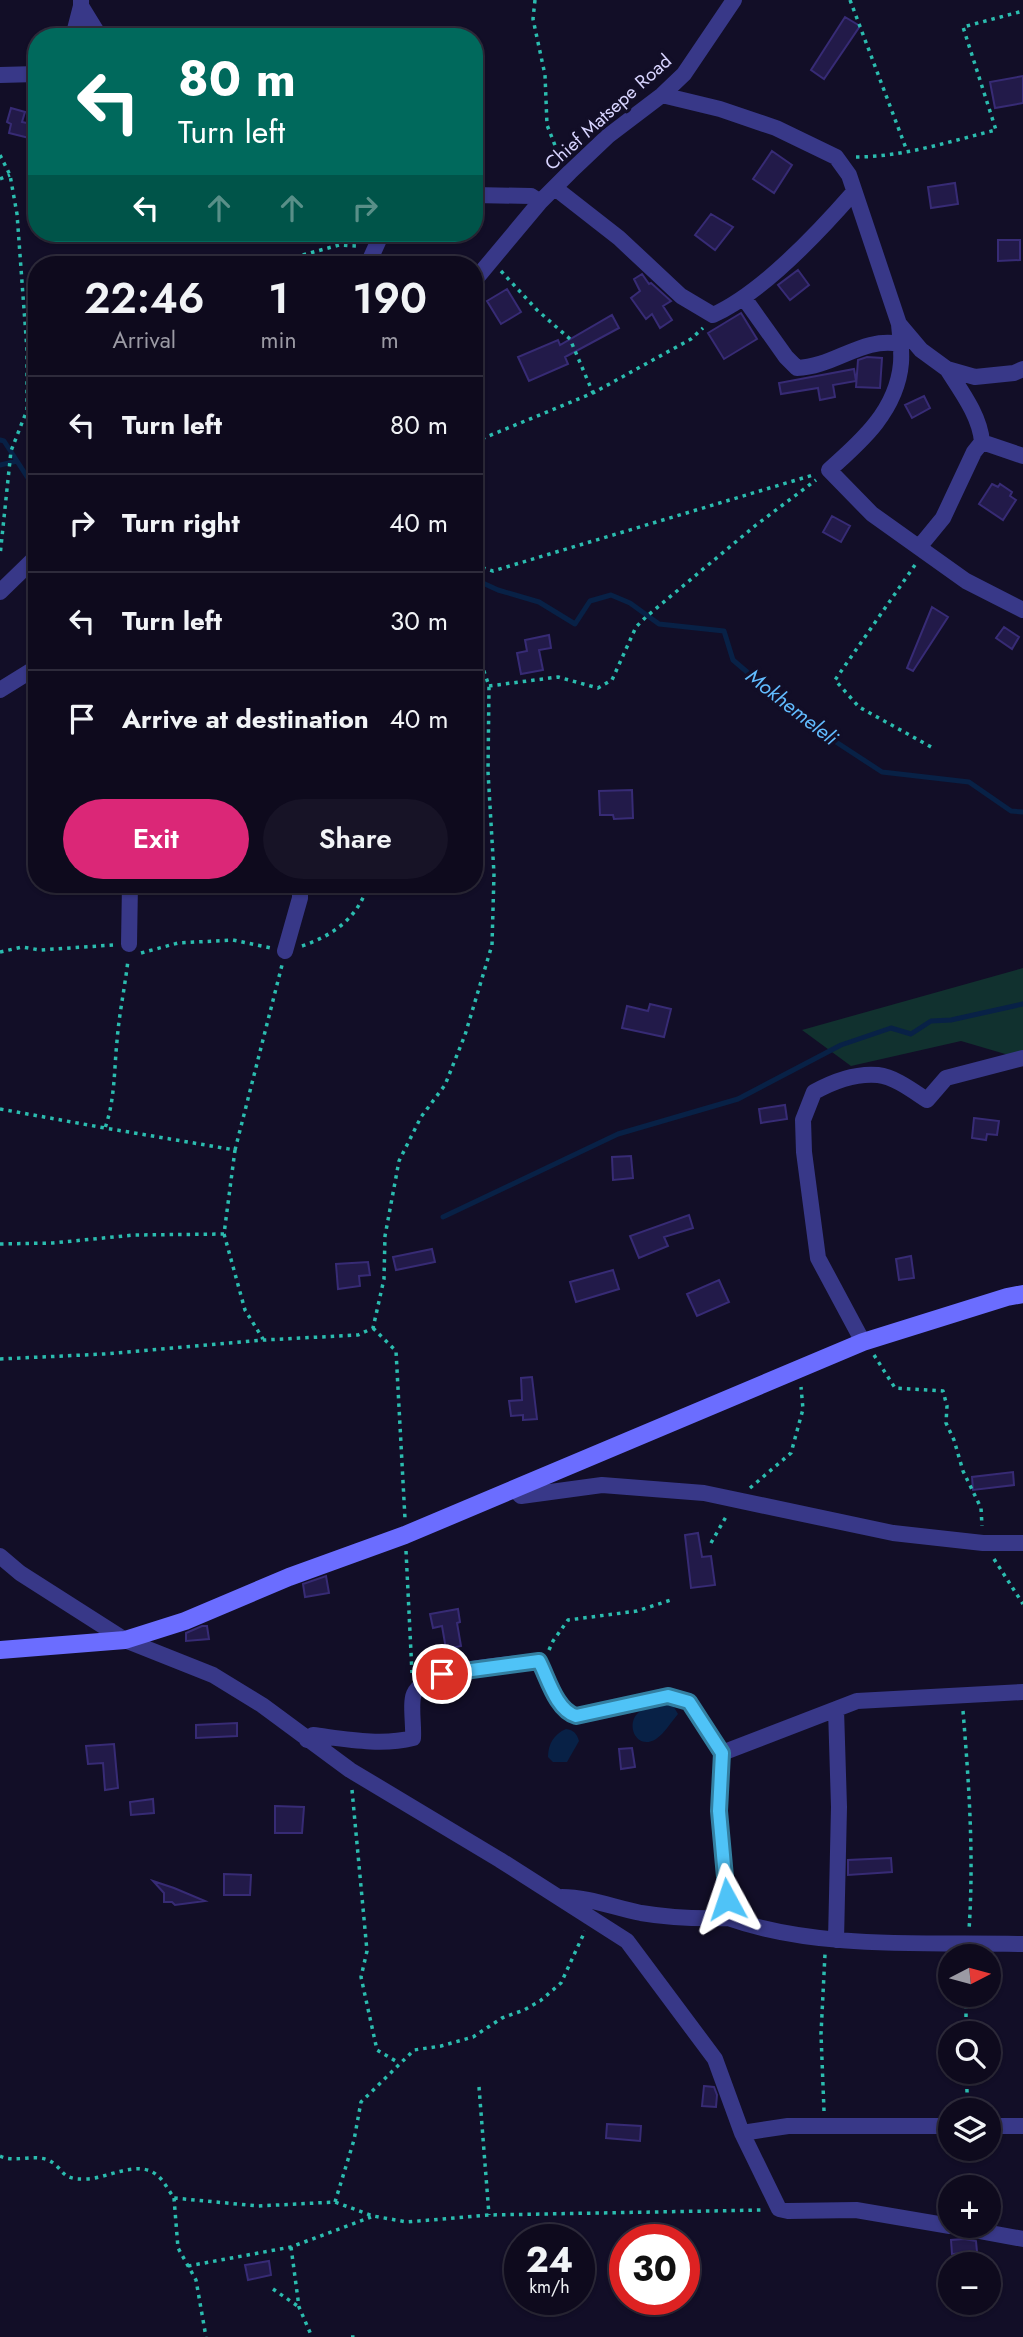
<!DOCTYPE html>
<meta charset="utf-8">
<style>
:root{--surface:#0e0a1d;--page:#171326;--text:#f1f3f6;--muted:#9b9aa4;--line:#2e2b3b;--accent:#db2777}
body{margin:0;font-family:Jost,sans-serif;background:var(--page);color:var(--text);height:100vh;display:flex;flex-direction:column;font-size:26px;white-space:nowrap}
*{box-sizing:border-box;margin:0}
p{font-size:23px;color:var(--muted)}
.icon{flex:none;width:38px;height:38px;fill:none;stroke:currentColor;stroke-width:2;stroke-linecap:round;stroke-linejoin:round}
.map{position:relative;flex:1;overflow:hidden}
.side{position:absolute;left:28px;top:256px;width:455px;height:637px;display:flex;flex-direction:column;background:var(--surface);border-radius:28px;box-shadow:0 2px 5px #0004,0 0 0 2px var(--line)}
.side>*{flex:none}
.banner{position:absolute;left:28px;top:28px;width:455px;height:214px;border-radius:28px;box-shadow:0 2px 5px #0004,0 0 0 2px var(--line);background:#00695c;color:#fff;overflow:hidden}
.needle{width:46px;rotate:84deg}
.controls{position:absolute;left:938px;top:1944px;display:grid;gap:14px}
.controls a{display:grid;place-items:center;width:63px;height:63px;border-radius:50%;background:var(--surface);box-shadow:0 2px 5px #0004,0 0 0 2px var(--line);font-size:35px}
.speed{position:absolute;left:504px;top:2224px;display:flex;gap:14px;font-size:35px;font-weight:700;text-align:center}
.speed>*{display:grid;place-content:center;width:91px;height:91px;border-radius:50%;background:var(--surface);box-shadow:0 2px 5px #0004,0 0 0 2px var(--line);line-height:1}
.speed small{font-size:18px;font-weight:400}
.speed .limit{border:10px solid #d22;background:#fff;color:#111}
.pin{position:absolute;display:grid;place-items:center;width:60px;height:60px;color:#fff;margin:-30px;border:4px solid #fff;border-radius:50%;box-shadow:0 2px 7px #0007}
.me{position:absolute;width:77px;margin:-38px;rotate:355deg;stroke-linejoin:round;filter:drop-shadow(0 0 5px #0008)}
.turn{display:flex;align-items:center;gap:24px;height:147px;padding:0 35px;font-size:32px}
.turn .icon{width:91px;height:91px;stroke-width:2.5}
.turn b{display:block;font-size:49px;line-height:60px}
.lanes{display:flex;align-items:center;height:66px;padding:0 35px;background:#0003;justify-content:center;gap:35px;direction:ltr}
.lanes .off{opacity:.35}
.eta{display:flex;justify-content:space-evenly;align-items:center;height:119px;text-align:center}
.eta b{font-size:42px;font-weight:600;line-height:49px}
.cta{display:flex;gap:14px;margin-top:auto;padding:14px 35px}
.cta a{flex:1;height:80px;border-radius:42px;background:var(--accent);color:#fff;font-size:28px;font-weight:600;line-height:80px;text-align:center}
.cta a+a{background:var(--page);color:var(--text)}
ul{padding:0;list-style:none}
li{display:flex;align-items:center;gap:21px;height:98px;padding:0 35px;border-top:2px solid var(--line)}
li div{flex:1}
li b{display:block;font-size:26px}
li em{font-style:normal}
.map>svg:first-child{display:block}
.green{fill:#11312f}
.water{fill:#082146}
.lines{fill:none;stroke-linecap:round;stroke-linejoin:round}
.stream{stroke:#082146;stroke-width:5}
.building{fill:#221a49;stroke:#372b75;stroke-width:2}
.path{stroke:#2bbcaf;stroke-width:3.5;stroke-dasharray:3.5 5;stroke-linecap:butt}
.street{stroke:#383888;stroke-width:16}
.secondary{stroke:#6b6dff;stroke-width:18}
.route-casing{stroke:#337fa1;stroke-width:18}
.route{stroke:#4fc3f7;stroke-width:12}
.labels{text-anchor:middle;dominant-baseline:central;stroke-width:7;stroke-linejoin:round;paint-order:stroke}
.street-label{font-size:19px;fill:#d8d4ff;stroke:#120e27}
.water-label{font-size:21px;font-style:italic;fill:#62bcff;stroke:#120e27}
</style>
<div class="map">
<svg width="1023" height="2337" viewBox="0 0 1023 2337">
<rect width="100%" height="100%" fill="#120e27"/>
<path class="green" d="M1023,968V1054L1019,1058L961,1041L851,1066L802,1030Z"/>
<path class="water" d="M664,1703L672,1704L678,1714C671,1722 665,1733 656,1739C637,1751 625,1725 638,1713C644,1707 656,1707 664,1703Z
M566,1729C574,1730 577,1734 579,1741L567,1762H553L548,1757C548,1744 554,1734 566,1729Z"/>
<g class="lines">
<path class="stream" d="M0,440L4,441L37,492
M0,465L17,461
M474,579L498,590L539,602L575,624L590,601L611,595L630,603L659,624L724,631L733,660L807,723L882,772L969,782L1011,811L1023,812
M443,1217L618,1134L738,1099L841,1045L891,1028L911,1034L931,1021L951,1020L1023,1004"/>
</g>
<path class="building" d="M845,17L860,26L824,79L811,70Z
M1023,76V103L995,108L990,82Z
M11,108L25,112L22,122L37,125V140L9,133L11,124L7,122Z
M772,151L792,165L774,193L753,179Z
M955,183L958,204L931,208L928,187Z
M711,214L733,227L715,250L695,235Z
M998,240H1020V260L998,261Z
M798,270L809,285L790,300L778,285Z
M642,274L649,284L651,283L671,301L663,306L672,320L660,328L652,314L646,319L631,298L640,291L634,279Z
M507,289L521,312L501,324L487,301Z
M741,313L757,339L724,359L708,333Z
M612,315L619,328L565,357L568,364L529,381L518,357L558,340L560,345Z
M867,357L882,358L880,388L856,387L858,360Z
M854,369L856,381L833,385L835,397L820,400L818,388L781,394L779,383Z
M924,396L930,408L912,418L905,405Z
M992,484L998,487L1000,484L1012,492L1010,496L1016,500L1003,520L979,504Z
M832,516L850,526L841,542L823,532Z
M932,607L948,617L913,671L907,668Z
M1004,627L1019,637L1012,649L996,638Z
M549,635L551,648L539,650L543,670L521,674L517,653L527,651L525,640Z
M632,790L633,818L614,819L613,815H600L599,791Z
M650,1004L671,1009L664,1037L622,1028L627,1006L648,1011Z
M785,1105L787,1119L761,1123L759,1109Z
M974,1118L999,1121L997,1135L987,1134L986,1140L972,1138Z
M631,1156L633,1178L613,1180L612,1157Z
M689,1215L693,1228L664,1237L668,1246L639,1258L630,1236Z
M432,1249L435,1262L396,1270L393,1257Z
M911,1256L914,1278L899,1280L896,1259Z
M368,1262L370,1275L359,1276L360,1286L338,1289L336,1264Z
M613,1270L619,1289L576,1302L570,1282Z
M719,1280L729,1302L697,1316L687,1294Z
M532,1377L537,1419L523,1420V1415L511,1416L509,1401L522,1400L521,1378Z
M1013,1472L1014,1485L973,1490L972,1477Z
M698,1533L702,1557L711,1556L715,1585L691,1588L685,1535Z
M326,1576L329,1593L305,1597L303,1584Z
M458,1609L460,1622L457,1623L461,1646L446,1649L442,1626L433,1628L430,1614Z
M202,1626H207L209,1639L186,1641V1633Z
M237,1723V1736L196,1738V1725Z
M114,1744L118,1788L105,1790L103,1763L88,1764L86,1746Z
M632,1748L635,1767L621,1769L619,1749Z
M153,1799L154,1813L131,1815L130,1802Z
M275,1806L304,1807L302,1833H275Z
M891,1858L892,1872L848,1875V1860Z
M224,1874L251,1875L250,1895H224Z
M153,1881L174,1888L205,1901L175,1905L172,1902H164V1893Z
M704,2086L714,2087L717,2095L716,2107L702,2106Z
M607,2124L641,2126L640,2141L606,2138Z
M964,2239L976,2241L977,2252L952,2254L951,2240Z
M269,2261L271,2275L248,2280L245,2265Z"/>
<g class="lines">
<path class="path" d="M535,0L533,19L545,75L547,125L560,158
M850,0L907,151
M0,155L10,175L17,214L27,350V410L11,451L0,556
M856,157C903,157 951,141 996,130L963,27L1023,11
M0,179L10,175
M270,264L339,245L358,246
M501,271L537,310L570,339L593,393
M27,350L37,344
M474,442L593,393L691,339L703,328
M474,565L493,571L813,475
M915,565L835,680L859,707L933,748
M489,686L558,677L598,688L612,680L636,627L647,616L756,525L816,480
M302,946C334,935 359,917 368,884
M0,952L22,947L40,950L113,945
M141,953L178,943L233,940L271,948
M0,1109L105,1128
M235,1150L282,965
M224,1234L245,1310L263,1339
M0,1244L53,1243L134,1235L224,1234L235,1150L105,1128C115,1100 114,1071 117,1041C119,1014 125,987 128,960
M373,1328L396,1351L405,1519
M874,1355L895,1388L943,1391L947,1406L946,1423L954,1440L963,1471L981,1508L982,1526
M0,1359L104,1354L264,1340L358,1335L373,1328L384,1279L385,1236L399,1161L421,1117L445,1085L465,1035L492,945L494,874L488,772L489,686L474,642
M750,1488L791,1453L803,1409L801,1387
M711,1543L727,1515
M406,1551L412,1673
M994,1559L1023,1604
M549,1650L553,1641L568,1620L637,1611L674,1599
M963,1711C969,1784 974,1856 969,1930
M352,1790L367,1951L361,1977L377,2050L399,2063
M966,2034V1995
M966,2072L968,2110
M479,2087L489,2215
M824,2111L821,2034L825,1954
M0,2156C14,2163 33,2154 48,2160C65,2168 59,2180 85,2179C108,2179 138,2158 158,2176C164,2181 169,2191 174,2198L258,2206L335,2202L373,2216L407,2222L489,2215L763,2210
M174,2198L178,2248L196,2280L206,2337
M335,2202L354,2140L361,2102L414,2050L441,2046L473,2037L502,2018L524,2010L540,2001L561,1983L585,1931
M291,2247L299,2307L312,2337
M188,2266L291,2247L371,2217
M273,2289L299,2307
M351,2337H357"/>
<path class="street" d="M81,0V6L100,37
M73,37L81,6
M0,75L37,74
M662,95L720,109L776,128L836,157L849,175L899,324L921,350L947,369L975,377L1014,373L1023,369
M555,188L619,238L681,296L713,315C762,293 818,233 853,193
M474,195L531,196L540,202
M368,264L382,233
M474,281L540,202L570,172L608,136L662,95L684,74L734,0
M744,298L786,357L797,368C834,367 863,336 900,344
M899,324C900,336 902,350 901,363C897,410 862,441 829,470L872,514L966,581L1023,610
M982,442L1023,456
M920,546L943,518L974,452L982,442C980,416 961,391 947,369
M0,592L37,556
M0,690L37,667
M129,944L130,884
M285,951L300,898V884
M863,1342L818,1258L804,1152L803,1120L814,1092C832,1082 856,1073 878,1075C895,1077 913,1091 927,1100L946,1078L1023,1058
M514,1489L521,1496L602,1485L704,1493L893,1533L983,1543H1023
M0,1556L20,1573L125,1640L213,1675L262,1705L350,1770L500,1860L627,1941L715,2059L742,2133L779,2209L788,2211L856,2210L950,2226
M1023,1692L857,1701L722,1753L719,1811L728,1918C818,1950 928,1942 1023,1944
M307,1740L313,1735C345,1739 381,1746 413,1738C414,1726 410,1703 414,1694C425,1668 511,1665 539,1661C549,1679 556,1709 576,1716L668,1696L689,1702L722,1753
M562,1897C588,1897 615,1908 641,1913C671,1918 699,1919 728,1918
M836,1940L839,1807L836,1709
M989,2126H1023
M742,2133L788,2126H950
M952,2226L1023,2239"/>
<path class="secondary" d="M0,1650L125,1640L185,1621L289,1577L405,1535L863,1342L1007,1297L1023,1294"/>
</g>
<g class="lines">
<g class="route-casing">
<path id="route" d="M442,1674L539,1661C548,1678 556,1710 576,1716L668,1696L689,1702L722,1753L719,1811L727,1899"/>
</g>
<use href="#route" class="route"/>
</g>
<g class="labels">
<g class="street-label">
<text transform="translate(608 112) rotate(-42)">Chief Matsepe Road</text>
</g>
<g class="water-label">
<text transform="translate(792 707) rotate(38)">Mokhemeleli</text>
</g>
</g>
</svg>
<div class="controls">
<a><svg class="needle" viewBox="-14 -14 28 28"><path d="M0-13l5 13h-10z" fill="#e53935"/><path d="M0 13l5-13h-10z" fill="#9b9aa4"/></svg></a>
<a><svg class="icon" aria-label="search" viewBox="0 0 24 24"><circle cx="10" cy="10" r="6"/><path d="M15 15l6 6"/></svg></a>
<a><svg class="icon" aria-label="layers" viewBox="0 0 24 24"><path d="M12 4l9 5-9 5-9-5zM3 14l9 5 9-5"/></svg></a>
<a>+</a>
<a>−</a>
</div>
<div class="speed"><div>24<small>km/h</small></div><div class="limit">30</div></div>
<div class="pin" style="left:442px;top:1674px;background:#d93025"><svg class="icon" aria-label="arrive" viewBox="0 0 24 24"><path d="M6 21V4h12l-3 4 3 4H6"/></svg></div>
<svg class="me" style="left:727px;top:1899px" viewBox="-20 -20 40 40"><path d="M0-17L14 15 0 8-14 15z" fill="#4fc3f7" stroke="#fff" stroke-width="4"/></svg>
<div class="banner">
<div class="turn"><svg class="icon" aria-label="left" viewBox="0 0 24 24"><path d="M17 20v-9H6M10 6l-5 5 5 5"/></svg><div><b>80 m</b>Turn left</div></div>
<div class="lanes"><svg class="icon" aria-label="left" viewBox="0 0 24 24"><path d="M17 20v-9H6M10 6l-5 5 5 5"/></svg><svg class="icon off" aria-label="ahead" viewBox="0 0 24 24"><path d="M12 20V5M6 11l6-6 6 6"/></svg><svg class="icon off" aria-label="ahead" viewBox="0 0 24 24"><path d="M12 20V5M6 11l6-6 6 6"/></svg><svg class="icon off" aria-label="right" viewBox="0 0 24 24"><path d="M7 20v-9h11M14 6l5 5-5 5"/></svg></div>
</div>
<section class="side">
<div class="eta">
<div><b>22:46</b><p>Arrival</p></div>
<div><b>1</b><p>min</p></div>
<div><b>190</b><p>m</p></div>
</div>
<ul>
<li><svg class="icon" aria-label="left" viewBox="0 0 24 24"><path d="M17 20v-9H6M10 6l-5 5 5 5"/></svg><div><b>Turn left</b></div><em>80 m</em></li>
<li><svg class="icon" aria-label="right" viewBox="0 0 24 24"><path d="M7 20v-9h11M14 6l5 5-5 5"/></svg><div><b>Turn right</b></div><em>40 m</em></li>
<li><svg class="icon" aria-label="left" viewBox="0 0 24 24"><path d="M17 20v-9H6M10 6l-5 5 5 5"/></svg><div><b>Turn left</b></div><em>30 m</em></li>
<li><svg class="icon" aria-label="arrive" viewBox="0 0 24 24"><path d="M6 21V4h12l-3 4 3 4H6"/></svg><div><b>Arrive at destination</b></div><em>40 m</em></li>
</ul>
<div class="cta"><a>Exit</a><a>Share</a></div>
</section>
</div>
